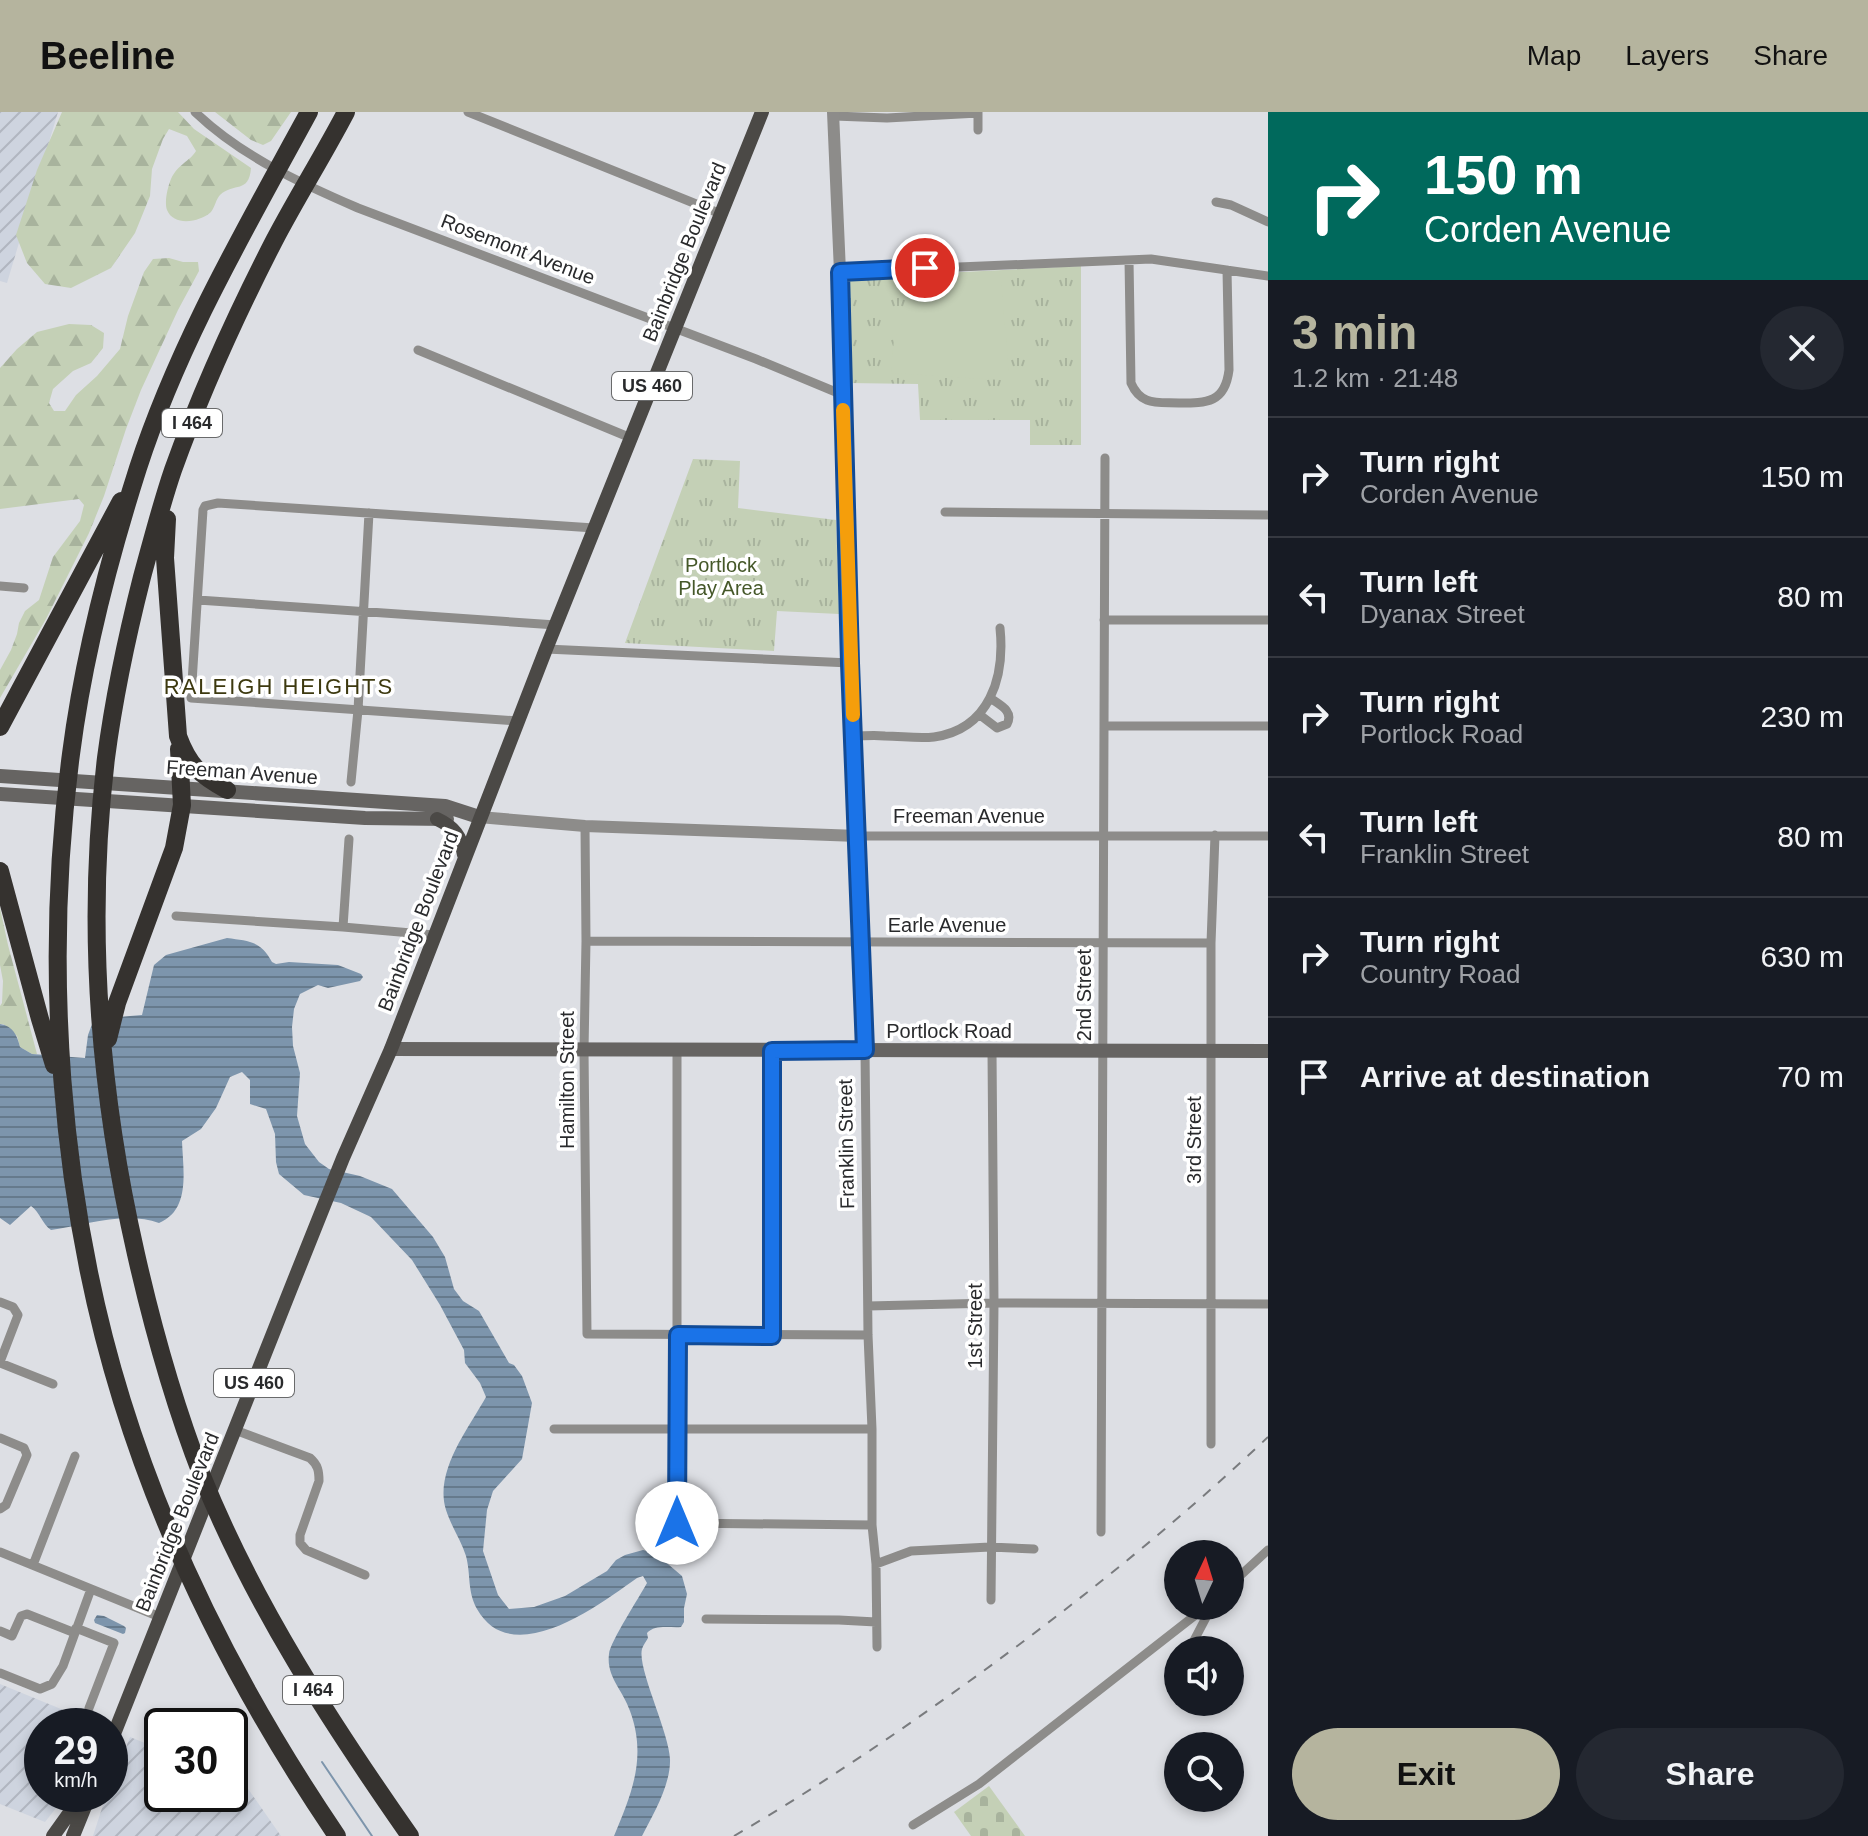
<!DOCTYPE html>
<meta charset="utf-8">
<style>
:root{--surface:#171b24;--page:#242831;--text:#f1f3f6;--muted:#9ea1a6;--line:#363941;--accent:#b5b49e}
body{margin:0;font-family:Arial,sans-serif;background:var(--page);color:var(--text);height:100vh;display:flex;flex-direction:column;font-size:30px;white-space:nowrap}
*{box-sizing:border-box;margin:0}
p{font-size:26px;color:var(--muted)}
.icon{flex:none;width:44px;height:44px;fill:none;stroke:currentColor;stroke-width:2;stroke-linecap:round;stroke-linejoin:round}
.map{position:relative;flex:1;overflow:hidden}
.sheet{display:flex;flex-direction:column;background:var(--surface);width:600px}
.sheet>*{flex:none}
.top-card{background:#00695c;color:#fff;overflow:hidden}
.needle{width:52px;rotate:4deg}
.tools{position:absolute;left:1164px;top:1428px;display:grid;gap:16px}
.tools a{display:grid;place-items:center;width:80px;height:80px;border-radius:50%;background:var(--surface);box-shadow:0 4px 12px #0003;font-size:40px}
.speed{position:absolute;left:24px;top:1596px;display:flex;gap:16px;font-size:40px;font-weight:700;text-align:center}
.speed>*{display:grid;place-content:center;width:104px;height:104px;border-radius:50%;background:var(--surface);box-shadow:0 4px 12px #0003;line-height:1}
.speed small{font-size:20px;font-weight:400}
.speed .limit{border:4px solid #111;border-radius:12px;background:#fff;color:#111}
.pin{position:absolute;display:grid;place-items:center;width:68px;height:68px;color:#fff;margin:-34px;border:4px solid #fff;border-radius:50%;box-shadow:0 2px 8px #0007}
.me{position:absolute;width:88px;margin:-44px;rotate:0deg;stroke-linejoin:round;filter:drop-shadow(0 0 6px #0008)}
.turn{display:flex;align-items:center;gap:28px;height:168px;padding:0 24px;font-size:36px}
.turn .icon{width:104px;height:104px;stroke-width:2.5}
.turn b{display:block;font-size:56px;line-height:68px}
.round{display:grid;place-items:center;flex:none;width:84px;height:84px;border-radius:42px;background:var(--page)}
.headline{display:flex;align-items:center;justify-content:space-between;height:136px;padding:0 24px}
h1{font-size:48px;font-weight:600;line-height:60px;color:var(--accent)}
.action{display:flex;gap:16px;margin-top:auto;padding:16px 24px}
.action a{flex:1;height:92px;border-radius:48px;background:var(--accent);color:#111;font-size:32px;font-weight:600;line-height:92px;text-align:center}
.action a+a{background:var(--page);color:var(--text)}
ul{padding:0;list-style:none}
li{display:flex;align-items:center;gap:24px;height:120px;padding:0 24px;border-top:2px solid var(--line)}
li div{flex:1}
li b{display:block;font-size:30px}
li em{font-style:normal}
header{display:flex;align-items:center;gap:48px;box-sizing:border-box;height:112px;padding:0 40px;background:var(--accent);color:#111}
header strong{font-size:38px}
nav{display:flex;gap:44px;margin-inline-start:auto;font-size:28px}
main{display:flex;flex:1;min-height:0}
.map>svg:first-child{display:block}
.industrial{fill:url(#industrial-furrows)}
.forest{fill:url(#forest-firs)}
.cemetery{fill:url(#cemetery-stones)}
.park{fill:url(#park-tufts)}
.pitch{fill:#c4d0b6}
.water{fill:url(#water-rules)}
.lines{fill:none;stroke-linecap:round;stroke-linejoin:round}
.stream{stroke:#7d95ac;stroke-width:2}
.minor{stroke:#8d8c8a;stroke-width:9}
.tertiary{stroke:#8d8c8a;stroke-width:12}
.secondary{stroke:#666462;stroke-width:14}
.primary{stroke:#4b4946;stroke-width:14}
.motorway{stroke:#35322f;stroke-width:18}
.rail{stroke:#797b7e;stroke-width:2;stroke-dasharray:10 10;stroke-linecap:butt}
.route-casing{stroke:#114b97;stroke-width:20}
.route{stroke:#1a73e8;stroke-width:14}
.slow{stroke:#f59e0b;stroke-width:14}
.labels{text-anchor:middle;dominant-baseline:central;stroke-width:7;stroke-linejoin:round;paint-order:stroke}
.shield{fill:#fff;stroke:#696a6b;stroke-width:2}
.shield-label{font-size:18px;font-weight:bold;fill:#292a2c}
.street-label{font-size:20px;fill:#292a2c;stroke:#fff}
.park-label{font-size:20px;fill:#455829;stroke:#fff}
.neighbourhood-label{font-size:22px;letter-spacing:2px;fill:#3d390f;stroke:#fff}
</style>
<header>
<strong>Beeline</strong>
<nav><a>Map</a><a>Layers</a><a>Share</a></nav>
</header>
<main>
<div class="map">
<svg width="1268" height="1724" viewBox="0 0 1268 1724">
<defs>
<pattern id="industrial-furrows" width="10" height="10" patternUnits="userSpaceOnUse" patternTransform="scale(2)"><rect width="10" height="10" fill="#ced4df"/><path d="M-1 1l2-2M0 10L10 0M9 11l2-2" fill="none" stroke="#b1b6c0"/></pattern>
<pattern id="forest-firs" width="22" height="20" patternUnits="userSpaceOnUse" patternTransform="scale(2)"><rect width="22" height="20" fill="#c4d0b6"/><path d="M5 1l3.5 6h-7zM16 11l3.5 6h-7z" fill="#a8b39d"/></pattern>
<pattern id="cemetery-stones" width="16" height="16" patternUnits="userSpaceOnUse" patternTransform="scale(2)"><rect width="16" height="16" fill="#c4d0b6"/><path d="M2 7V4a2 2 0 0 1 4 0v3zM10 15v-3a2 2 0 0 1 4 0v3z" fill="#a8b39d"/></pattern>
<pattern id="park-tufts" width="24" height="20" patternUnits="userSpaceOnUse" patternTransform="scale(2)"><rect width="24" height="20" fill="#c4d0b6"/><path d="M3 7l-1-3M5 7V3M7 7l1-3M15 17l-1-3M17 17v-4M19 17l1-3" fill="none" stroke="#a8b39d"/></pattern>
<pattern id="water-rules" width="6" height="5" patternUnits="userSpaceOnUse" patternTransform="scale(2)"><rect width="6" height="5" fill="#7d95ac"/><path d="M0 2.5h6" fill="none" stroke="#667a8c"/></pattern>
</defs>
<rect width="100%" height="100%" fill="#dddfe4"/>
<path class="industrial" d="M0,0H58L7,171L0,169Z
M0,1572L100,1613L42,1614V1682H67L45,1710L0,1692Z
M130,1625L162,1638V1682H230V1666L244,1671L281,1724H93L103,1693L107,1682H110V1675Z"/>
<path class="forest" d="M62,0H178L194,17L251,56C249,82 234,70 220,83C216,87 215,95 211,100C200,110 174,115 167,98C164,90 168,74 171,67C178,52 189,50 196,39L187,24L169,17L163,27L152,57L150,84L135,121L111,156L71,176L45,172L27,151L16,123L37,58Z
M215,0H291L271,29L263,33L251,28Z
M169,146L183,150H198L199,159L178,198L141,278L126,317L104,384L89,421L46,507L0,586V558L11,538L17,522L19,511L25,499L39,488L53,445L80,409L84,393L79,387L0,397V256L17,237L37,220L69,212L91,213L104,221L103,236L91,251L73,259L53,277L49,291L54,299H65L76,283L97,264L120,237L128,204L144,160L153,147Z
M0,796L8,833L37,942H32L20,935L17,924L3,912H0V894L2,891L3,869L0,853Z"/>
<path class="cemetery" d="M989,1674L1025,1724H971L954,1700Z"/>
<path class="park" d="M1081,154V333H1030V308H920L918,272L848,271L845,166Z
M693,347L740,349L738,396L836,408L839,502L777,499L774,539L625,531Z"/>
<path class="pitch" d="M1000,159L1009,260L1000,268L891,261L894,227L911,194L923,180L949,161Z"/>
<path class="water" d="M227,826C249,829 261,829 272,850L276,852L289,850L338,853L361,862L363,865L360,869L328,876L318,873L300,882L294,897L292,915L293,934L300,961L297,1004L305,1032L319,1050L329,1057L360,1064L392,1077L433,1125L445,1145L454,1177L463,1189L479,1199L509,1251L514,1253L522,1264L532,1291L522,1347L493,1379L487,1398L483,1439L498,1483L509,1497L534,1495L565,1484L607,1459L616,1448L625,1443L643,1438L655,1441L682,1464L687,1482L684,1496V1510L681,1515C670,1516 655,1512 647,1521L648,1526C646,1530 643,1533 642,1537C637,1556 669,1620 670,1647C671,1672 653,1703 642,1724H614C632,1681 647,1645 630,1599C623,1578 606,1565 609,1542C610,1530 640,1484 647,1471L643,1464L637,1466C599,1493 512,1559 477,1497C467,1479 471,1463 466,1444C461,1428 451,1414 446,1398C434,1360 468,1317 486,1285L480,1271L465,1251L464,1238L440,1193L412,1148L371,1105L341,1091L304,1083L279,1062L276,1050L275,1022L266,997L250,992V968L242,960L230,965L216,996L201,1017L182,1029C183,1058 191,1098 159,1111C126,1099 85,1113 51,1118C42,1112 40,1100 31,1094L10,1113L0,1106V912C13,914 17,923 20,935L32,942L85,946L88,923L94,907L142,903L154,853L166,843Z
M97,1503L104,1504L124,1514L126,1516L125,1521L123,1522L95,1511L94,1508Z"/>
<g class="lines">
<path class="stream" d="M322,1650L372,1724"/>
<path class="minor" d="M195,0C241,44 300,71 358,96L756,247L843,283
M468,0L721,102
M978,0V18
M834,4L887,6L978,1
M1216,90L1231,93L1268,110
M1129,148L1131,271C1141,294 1157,290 1179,291C1207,291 1225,291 1229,258L1227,158
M840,160L1151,147L1268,164
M418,238L631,326
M945,400L1268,403
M0,474L24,476
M198,488L556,513
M1104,508H1268
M546,537L850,551
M980,603L997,616L1007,612C1014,599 1000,593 990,586
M518,609L191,586L203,398L205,394L218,391L594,416
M1104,614H1268
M854,624C864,624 874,623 885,624C901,624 918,627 934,625C990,617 1005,565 1000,516
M351,670L358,598L369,401
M585,714L586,829L584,938L587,1222L868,1223
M858,724H1268
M176,804L343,815L434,823
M343,815L349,727
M586,829L1211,831
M677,938V1411L872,1413
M865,938L868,1223L872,1317V1413L876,1452L877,1535
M0,1190L13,1195L18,1203L0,1250
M868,1194L994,1191L1268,1192
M772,1224V939
M0,1251L53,1272
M554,1317H872
M235,1318L310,1346C318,1353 319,1359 319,1369L300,1423V1431L306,1438L365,1463
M0,1326L24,1336L27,1343L6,1393L0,1397
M1211,1332V831L1215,723
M1101,1420L1105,346
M0,1440L160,1505
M876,1452L911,1439L990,1435L1034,1437
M33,1453L75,1344
M1230,1473L1268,1438
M991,1488L994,1191L992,939
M706,1507L839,1508L876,1510
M76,1516L114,1531L89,1596
M0,1519L12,1524L21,1504L27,1502L75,1521
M1189,1538L1212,1494
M0,1561L40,1577L52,1572L63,1554L91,1477
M1174,1569L1178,1560
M913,1713L979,1672L1207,1494"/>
<path class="tertiary" d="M833,0L840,160L850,551L865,938
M479,705L585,714L858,724"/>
<path class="secondary" d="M0,664L445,694L479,705
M0,682L365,706L447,707
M391,937L1268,939"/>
<path class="primary" d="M437,707C454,715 461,724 464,743
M110,1632L291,1176L343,1046L391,937L546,537L762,0
M53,1724L83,1682
M73,1724L90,1682"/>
<path class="motorway" d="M309,0C246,116 179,230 138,356C109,447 83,548 71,642C43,852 59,1086 122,1289C170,1444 246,1590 337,1724
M346,0C323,44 297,85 274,129C236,203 201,280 173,358C161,393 152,429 142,465C127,524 114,585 106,646C86,812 99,980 136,1142C153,1217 174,1292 202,1364C254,1493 331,1611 410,1724
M167,407L165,446L178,624C189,654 200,663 227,678
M0,615L121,389
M0,759L40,907L54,953
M108,927L117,891L174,736L182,693L179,637"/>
<path class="rail" d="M734,1724C820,1674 902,1618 982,1560C1082,1487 1178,1410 1268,1325"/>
</g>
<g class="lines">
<g class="route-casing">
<path id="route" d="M677,1411L678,1223L772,1224V939L865,938L850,551L840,160L925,156"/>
</g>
<use href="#route" class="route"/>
<path class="slow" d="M843,298L853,603"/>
</g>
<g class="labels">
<g class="shield">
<rect x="612" y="260" width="80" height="28" rx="6"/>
<rect x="162" y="297" width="60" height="28" rx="6"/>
<rect x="214" y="1257" width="80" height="28" rx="6"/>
<rect x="283" y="1564" width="60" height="28" rx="6"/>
</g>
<g class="shield-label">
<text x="652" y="274">US 460</text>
<text x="192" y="311">I 464</text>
<text x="254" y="1271">US 460</text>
<text x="313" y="1578">I 464</text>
</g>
<g class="street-label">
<text transform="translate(518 137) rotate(21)">Rosemont Avenue</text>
<text transform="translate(684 140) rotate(-68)">Bainbridge Boulevard</text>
<text transform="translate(242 660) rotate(4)">Freeman Avenue</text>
<text x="969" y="704">Freeman Avenue</text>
<text transform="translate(418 809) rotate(-69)">Bainbridge Boulevard</text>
<text x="947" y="813">Earle Avenue</text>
<text transform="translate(1084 883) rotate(-90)">2nd Street</text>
<text x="949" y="919">Portlock Road</text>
<text transform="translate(567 968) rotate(-90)">Hamilton Street</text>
<text transform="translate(1194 1028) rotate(-90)">3rd Street</text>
<text transform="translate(846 1032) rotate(-91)">Franklin Street</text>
<text transform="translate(975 1214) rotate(-90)">1st Street</text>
<text transform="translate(177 1410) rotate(-68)">Bainbridge Boulevard</text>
</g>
<g class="park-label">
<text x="721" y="453">Portlock<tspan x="721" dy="23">Play Area</tspan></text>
</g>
<g class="neighbourhood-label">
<text x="279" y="574">RALEIGH HEIGHTS</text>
</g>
</g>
</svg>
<div class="tools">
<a><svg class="needle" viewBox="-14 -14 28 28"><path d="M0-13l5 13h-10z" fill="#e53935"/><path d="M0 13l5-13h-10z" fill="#9ea1a6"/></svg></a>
<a><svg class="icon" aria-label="sound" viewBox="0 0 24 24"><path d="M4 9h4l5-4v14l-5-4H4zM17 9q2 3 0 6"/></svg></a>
<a><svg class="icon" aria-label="search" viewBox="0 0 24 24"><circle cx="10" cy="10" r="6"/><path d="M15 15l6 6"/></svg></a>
</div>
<div class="speed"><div>29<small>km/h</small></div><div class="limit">30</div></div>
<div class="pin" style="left:925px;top:156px;background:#d93025"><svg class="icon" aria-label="arrive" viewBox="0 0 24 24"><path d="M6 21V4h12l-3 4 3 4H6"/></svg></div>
<svg class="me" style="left:677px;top:1411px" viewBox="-20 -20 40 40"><circle r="19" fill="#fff"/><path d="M0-13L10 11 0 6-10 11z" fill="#1a73e8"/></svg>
</div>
<section class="sheet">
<div class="top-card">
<div class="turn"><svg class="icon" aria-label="right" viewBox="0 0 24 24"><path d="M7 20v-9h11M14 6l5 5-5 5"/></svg><div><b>150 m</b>Corden Avenue</div></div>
</div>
<div class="headline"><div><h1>3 min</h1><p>1.2 km · 21:48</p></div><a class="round"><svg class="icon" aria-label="close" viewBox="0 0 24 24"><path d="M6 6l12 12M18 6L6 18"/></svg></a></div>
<ul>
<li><svg class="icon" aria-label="right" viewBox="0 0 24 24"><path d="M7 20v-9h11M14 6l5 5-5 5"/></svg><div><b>Turn right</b><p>Corden Avenue</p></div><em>150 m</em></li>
<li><svg class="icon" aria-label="left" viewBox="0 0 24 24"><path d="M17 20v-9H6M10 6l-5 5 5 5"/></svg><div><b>Turn left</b><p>Dyanax Street</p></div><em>80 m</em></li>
<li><svg class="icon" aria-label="right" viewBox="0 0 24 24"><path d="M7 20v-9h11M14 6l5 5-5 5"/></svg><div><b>Turn right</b><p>Portlock Road</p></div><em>230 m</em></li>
<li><svg class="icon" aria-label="left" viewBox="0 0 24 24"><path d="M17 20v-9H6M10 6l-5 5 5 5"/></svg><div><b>Turn left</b><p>Franklin Street</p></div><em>80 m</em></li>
<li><svg class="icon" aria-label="right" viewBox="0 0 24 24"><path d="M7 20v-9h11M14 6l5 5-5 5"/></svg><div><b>Turn right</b><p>Country Road</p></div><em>630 m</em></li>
<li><svg class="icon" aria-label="arrive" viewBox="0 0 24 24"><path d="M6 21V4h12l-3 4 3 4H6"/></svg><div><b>Arrive at destination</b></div><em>70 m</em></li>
</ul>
<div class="action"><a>Exit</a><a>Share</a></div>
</section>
</main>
